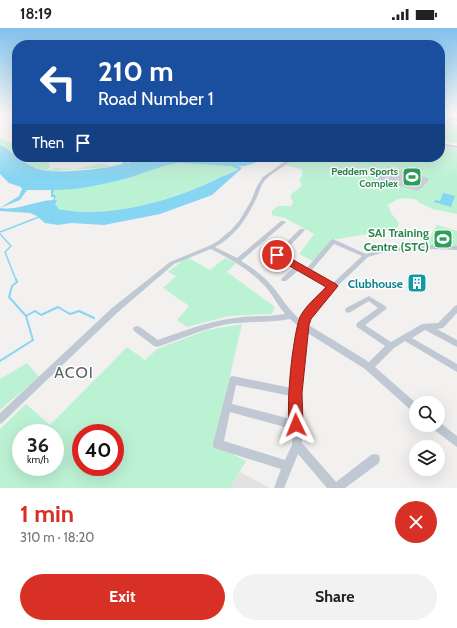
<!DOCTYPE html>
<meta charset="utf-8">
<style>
:root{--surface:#fff;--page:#f2f2f2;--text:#202124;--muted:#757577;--accent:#d93025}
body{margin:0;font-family:Cabin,sans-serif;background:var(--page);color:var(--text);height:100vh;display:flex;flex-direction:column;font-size:15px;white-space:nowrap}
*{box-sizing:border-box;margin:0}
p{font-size:13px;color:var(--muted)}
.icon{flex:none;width:22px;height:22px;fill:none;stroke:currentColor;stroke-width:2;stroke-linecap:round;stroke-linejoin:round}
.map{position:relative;height:460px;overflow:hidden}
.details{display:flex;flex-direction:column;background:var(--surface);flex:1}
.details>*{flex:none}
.top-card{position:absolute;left:12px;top:12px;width:433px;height:122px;border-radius:16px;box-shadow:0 4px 16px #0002;background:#1a4fa0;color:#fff;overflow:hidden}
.buttons{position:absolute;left:409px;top:368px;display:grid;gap:8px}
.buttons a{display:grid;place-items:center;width:36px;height:36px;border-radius:50%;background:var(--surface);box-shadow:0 4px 16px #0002;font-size:20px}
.speed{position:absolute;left:12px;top:396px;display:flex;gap:8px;font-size:20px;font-weight:700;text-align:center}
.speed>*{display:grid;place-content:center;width:52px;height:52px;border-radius:50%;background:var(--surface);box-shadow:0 4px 16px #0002;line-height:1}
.speed small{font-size:10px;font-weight:400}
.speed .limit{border:6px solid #d22;background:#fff;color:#111}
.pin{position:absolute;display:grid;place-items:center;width:34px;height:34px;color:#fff;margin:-17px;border:2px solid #fff;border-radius:50%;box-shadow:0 1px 4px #0007}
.me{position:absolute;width:44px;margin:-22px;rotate:358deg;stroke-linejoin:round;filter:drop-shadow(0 0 3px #0008)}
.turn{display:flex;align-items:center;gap:14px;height:84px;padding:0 20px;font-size:18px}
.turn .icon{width:52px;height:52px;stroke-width:2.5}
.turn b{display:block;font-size:28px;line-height:34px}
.then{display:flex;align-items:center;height:38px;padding:0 20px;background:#0003;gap:8px;font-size:15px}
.round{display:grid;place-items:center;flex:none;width:42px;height:42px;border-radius:21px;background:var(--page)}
.overview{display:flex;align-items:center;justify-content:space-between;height:68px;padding:0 20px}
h1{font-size:24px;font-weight:700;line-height:30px;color:var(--accent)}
.cta{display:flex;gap:8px;margin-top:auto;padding:8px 20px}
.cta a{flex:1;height:46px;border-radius:24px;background:var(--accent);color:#fff;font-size:16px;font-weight:700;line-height:46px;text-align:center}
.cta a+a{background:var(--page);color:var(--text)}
.status{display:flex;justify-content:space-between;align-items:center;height:28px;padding:0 20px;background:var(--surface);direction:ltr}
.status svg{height:11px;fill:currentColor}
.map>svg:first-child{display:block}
.education{fill:#e4e1e2}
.green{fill:#bcf2d4;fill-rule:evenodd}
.water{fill:#86d5f2;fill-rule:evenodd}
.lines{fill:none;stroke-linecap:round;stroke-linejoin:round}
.stream-far1{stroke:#86d5f2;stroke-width:1.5}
.stream{stroke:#86d5f2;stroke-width:2}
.building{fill:#cbced6}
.minor{fill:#c0c9d3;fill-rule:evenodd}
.route{fill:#d93025;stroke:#8d1f18}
.labels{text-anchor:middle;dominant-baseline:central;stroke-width:3;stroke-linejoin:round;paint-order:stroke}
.far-leisure-label{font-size:10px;font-weight:bold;fill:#27864d;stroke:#fff;text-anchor:end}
.leisure-label{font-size:12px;font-weight:bold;fill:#27864d;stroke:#fff;text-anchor:end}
.culture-label{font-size:12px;font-weight:bold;fill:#0d838f;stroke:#fff;text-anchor:end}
.near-neighbourhood-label{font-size:16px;letter-spacing:1px;fill:#5c6065;stroke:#fff}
</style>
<div class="status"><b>18:19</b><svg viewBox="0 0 49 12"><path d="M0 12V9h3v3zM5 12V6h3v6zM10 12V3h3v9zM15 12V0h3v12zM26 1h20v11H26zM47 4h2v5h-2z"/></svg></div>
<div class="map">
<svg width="457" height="460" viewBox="0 0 457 460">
<rect width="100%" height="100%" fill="#f3f0f0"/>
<path class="education" d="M240,444L270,460H230Z"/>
<path class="green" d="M447,91L457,92L450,95L457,97V115L440,112V101L447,99L440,96V92Z
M0,111L17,116V128L0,117Z
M440,117L457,121V186L432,181L418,174V172C405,169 399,169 388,177L391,185L399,195L397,201L332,212L313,233L299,226L314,206L285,190L272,187V183L278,178H291L293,174L290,167L302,158L299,152L302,148V141L285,137L297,129H357L364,131L367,129H440Z
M19,129H49L51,131L48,136L51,139L48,141L50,142L54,140L75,141L101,136L111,138L122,135L116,138L101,140L50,143L34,140Z
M178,135L231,138L238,141C235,143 224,147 219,150C174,173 108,191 58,181L55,177L56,168L52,166L54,162L122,152L154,140Z
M437,197L457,203V218L426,217Z
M187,229L210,242L225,230L236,235L227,244L275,279L272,286L229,288L187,299L177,292L189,278L163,260L176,248L168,244Z
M242,296L214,417L246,433L230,460H0V401L26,376L50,397L127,319L145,332L157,321L207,302ZM21,405H55V439H21ZM81,405H115V439H81Z
M27,335L39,349L0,382V351Z"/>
<path class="water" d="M0,117C13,123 20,133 33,139C50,148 97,141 116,138L122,136L127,129H142L128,130L126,133L127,135L152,129H273L245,138H238L242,140L241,141L212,167L160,186L104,197L71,195L58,197L45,195L37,188L30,185L0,183V180C17,183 35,173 53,172L54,169H51V162H27L20,172L0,180L19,168L22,161L21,159L9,155L0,146ZM178,135L231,138L238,141C235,144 224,147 219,150C174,173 108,191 58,181V179L55,177L57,172H55L56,168L53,166L54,162C76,162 100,157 121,152C141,147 157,138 178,135Z
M443,165L455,168L451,179L434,174L435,172L440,173Z"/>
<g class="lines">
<path class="stream-far1" d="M0,204L39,189
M0,206L11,218L5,224L16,252"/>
<path class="stream" d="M16,251L17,254L12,258L9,269L26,288L35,283L41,287L58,279L70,286L79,283L94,290
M0,333L33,312L26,288"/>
</g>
<path class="building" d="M389,139L428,150V153L422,160L417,163L377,151L381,145Z
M416,250L424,255L419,260L410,256Z"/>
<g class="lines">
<path class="minor" d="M440,87L457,91V93L440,89Z
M440,115L457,118V120L440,117Z
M291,129H296C287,137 275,143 266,151C260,157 259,166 255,173C246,192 234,209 215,219L237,230L281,193H285L286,194L285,195L241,233C253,240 264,248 273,259C283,271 288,282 301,292C306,280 320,267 329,259L299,242L286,253H282L281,251L294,239L274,227L300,201H304L305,202L281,227L306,241L331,212L333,211L366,226L384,220L432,217L457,218V222L432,221L385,224L368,229L324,271L309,290L307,296L369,334L385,318L357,299L356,297L357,295L378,280L369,273L349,285L346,284L345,282L346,280L369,268L385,278L387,280L385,282L365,297L391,314L422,296L438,295L455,278L457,277V285L443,300L437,301L457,312V319L425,302L412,310L457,336V344L405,313L394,320L375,339L416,375V385L413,384L365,341L306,304L299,365L302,415L336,454L371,427L375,426L379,427L380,431L379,435L345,460H327L298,426L284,460H274L281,441L214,420L213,416L230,349L233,348L291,360L299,299L290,291C269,295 248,293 228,296C203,301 181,311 157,319L154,318L134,303L133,301L134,299L137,298L140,299L158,312C183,303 209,293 235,290C252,287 269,289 285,286C279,279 275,271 269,263C254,244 232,232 211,221L174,236L118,284L3,394L0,396V385L112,280L170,234L209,218L218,213L231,202L239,193L251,173L257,158L263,149ZM334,216L362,228L333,255L311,243ZM236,357L291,368V391L232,376ZM230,384L292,401V417L285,432L224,413Z
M438,393L457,408V419L454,417L432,400L430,397H438Z"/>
</g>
<linearGradient id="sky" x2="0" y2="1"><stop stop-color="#81c1ec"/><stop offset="0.57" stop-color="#faf8f8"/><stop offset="1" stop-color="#faf8f8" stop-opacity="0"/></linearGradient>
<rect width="457" height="150" fill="url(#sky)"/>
<path class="route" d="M274,225H281L336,256L338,258L311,291L309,297L302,365L303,397L301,402L296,404L291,402C284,386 293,306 300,289C305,278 318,268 326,259L274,229L273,227Z"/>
<defs>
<g id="stadium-square" transform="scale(1)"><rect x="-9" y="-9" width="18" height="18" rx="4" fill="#2e9e5b" stroke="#fff"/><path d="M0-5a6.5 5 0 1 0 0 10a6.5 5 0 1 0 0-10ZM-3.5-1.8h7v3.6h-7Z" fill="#fff"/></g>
<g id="building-square" transform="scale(1)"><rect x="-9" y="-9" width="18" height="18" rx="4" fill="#0f9aa8" stroke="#fff"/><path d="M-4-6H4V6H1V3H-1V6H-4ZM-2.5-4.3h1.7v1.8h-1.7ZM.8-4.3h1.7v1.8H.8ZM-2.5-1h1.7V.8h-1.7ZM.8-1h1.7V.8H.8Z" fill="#fff"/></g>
</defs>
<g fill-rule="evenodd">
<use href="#stadium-square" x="412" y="149"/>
<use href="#stadium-square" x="443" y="211"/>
<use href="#building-square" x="417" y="255"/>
</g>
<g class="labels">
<g class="far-leisure-label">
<text x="398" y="143">Peddem Sports<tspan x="398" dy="12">Complex</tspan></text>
</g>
<g class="leisure-label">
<text x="429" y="204">SAI Training<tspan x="429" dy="14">Centre (STC)</tspan></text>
</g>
<g class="culture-label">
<text x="403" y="255">Clubhouse</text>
</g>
<g class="near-neighbourhood-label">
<text x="74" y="344">ACOI</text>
</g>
</g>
</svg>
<div class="buttons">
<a><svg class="icon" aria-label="search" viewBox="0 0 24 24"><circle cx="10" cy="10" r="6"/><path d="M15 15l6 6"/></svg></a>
<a><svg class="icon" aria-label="layers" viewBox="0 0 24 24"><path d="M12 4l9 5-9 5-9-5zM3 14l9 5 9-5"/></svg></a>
</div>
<div class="speed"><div>36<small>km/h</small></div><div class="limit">40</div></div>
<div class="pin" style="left:277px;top:227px;background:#d93025"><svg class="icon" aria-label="arrive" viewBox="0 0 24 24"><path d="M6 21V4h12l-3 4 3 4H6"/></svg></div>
<svg class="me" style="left:296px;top:397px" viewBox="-20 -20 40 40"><path d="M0-17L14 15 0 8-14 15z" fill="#d93025" stroke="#fff" stroke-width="4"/></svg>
<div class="top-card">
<div class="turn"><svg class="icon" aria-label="left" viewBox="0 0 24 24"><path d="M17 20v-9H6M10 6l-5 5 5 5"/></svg><div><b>210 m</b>Road Number 1</div></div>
<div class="then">Then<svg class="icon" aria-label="arrive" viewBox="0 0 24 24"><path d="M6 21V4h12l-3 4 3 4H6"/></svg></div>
</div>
</div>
<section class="details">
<div class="overview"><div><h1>1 min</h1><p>310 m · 18:20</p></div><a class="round" style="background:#d93025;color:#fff"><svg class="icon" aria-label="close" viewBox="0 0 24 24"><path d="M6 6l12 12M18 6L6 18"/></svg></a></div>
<div class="cta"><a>Exit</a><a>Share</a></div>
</section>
